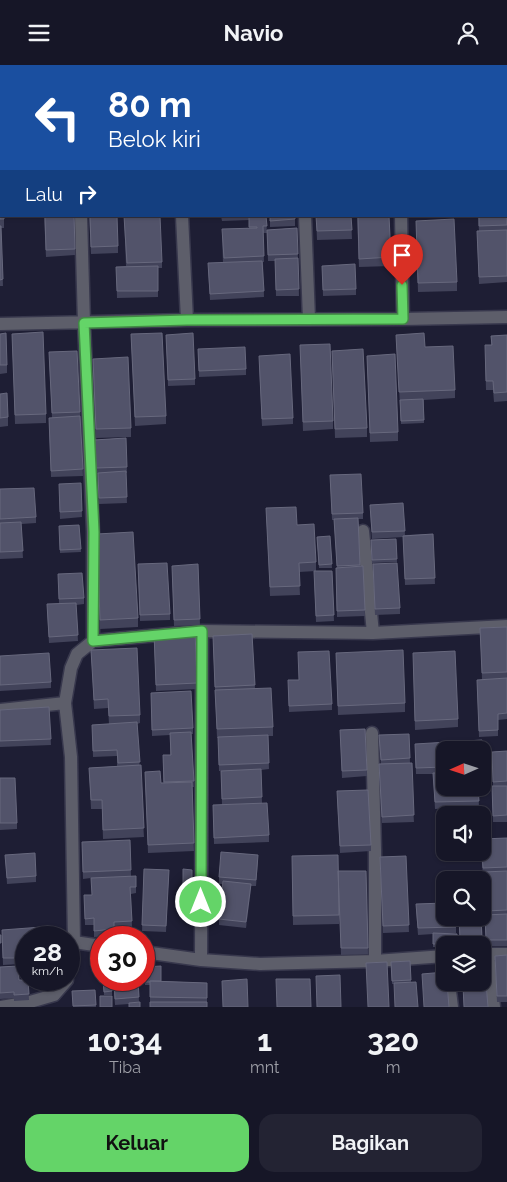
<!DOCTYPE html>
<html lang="id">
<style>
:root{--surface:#161627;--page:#232333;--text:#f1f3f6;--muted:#9e9fa7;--line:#353544;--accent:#64d468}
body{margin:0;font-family:Raleway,sans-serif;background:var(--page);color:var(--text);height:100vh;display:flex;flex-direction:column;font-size:19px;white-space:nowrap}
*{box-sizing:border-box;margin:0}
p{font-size:16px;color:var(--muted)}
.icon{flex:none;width:28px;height:28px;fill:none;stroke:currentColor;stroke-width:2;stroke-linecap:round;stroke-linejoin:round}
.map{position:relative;height:942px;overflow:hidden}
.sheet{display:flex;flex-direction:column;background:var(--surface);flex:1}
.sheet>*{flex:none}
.guide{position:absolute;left:0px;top:0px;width:508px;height:152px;box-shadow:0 1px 4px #0004,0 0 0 1px var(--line);background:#1a4fa0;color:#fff;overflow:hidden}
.needle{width:32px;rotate:267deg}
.tools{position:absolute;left:436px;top:676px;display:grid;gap:10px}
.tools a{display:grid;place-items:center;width:55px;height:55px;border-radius:10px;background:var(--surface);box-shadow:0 1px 4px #0004,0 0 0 1px var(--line);font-size:25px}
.speed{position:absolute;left:15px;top:861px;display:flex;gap:10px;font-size:25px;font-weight:700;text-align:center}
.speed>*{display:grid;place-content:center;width:65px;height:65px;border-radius:50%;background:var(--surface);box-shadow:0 1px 4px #0004,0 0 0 1px var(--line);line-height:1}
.speed small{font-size:12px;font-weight:400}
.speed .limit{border:8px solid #d22;background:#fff;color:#111}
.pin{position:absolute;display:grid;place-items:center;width:42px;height:42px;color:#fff;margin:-51px -21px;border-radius:50% 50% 50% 0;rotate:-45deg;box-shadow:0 0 5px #0007}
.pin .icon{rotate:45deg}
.me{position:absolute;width:55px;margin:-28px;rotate:0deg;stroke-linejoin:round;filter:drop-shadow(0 0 4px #0008)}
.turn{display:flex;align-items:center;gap:18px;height:105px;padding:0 25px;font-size:22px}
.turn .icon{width:65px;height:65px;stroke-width:2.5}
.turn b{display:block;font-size:35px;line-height:42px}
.then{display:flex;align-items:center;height:48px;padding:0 25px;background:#0003;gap:10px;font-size:19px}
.eta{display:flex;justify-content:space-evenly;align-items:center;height:85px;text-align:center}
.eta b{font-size:30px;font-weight:700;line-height:35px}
.primary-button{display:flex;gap:10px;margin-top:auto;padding:10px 25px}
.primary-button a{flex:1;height:58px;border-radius:15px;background:var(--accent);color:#111;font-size:20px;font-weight:700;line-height:58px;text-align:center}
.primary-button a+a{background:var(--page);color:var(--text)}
header{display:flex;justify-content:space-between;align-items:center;height:65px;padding:0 25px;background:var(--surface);font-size:22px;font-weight:700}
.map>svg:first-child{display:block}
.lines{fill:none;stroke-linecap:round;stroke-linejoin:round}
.minor-casing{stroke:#38384d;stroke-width:15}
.minor{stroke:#5d5e6a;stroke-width:12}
.wall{fill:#42435a}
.shaded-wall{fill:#2d2e45}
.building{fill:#52536a;stroke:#67687d}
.route-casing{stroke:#418a44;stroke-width:12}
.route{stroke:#64d468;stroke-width:9}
</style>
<header><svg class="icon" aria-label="menu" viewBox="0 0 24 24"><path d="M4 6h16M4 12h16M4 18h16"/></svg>Navio<svg class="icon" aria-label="person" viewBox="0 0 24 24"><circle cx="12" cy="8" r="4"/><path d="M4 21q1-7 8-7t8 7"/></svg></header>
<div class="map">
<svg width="507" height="942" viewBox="0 0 507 942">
<rect width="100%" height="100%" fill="#1e1e34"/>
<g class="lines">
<g class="minor-casing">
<path id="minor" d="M170,0V1
M398,0V1
M182,151L187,255
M305,151L309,254
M401,151L403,254
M0,259L187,255L403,254L507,252
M363,466L373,568
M93,576L202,566L373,568L507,561
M0,645L65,638
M372,668L375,785V896
M74,877L101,881
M144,887L201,895L260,899L375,896L445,891
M482,889H507
M488,889L494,942
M201,895L202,566
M69,904L74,877L71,692L65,638L71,603L77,589L93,576V467L84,258L81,151
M449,918L452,942
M0,942L30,937L54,930L67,915"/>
</g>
<use href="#minor" class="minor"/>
</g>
<path class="wall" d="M0,112L4,154V163H1L3,221H0Z
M507,130V217L479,219L477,173L479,166L478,151Z
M44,151L75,184V190L46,192Z
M89,151L118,181V188L91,189Z
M124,151L162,197V203H158V232L117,233L116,202L126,201Z
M221,151H266L267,168H263L264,197H263L264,232L210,235L208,204L223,198L222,171L249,163V155L222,156Z
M270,151H295V161L270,162Z
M316,151H351L352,174L317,175Z
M357,151L391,192V201L359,202Z
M416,156L457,217V226L418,227Z
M297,163L299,231H276L275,196H268L267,165Z
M322,201L356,224V230L323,231Z
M0,269L7,300V308L0,309Z
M12,269L46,349V358L15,359Z
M131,269L166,351V359L135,361Z
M166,270L195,314V320L168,321Z
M396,270L425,282L455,325V333L424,335V358L401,359Z
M507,270V336L494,337L493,325H486L485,289L491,280V271Z
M300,280L333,356V364L303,366Z
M198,284L246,304V310L199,312Z
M77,286L83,411L51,412L49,359L52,353L49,293Z
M332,286L367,363V372L335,373Z
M367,291L398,367V376L370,377Z
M93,294L131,363V372L96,373Z
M259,297L293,353V359L262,361Z
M0,329L8,352V361L0,362Z
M126,373L127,408H126L127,438L99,439L98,409H96L94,375Z
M330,410L363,448V454H358L360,501H363L365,551L337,552L336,509L337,503L334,455H332Z
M81,418L82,452L60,454L59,425Z
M0,424L36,452V458L21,459L23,493L0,494Z
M403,438L405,470L433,469L435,519L405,520L403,472L372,474L370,446Z
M266,443L297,460L316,497V506L299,507L300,530L270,531Z
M79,460L81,487L60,488L59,461Z
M97,469L138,553V562L100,564Z
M330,471L332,503H319L317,472Z
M396,474L397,497L372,498L371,475Z
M198,499L200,560L174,561L172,507Z
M373,499L400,543V549L375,550Z
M138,505L170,549V555L140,556Z
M332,506L334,556L316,557L314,513Z
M58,509L84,533V539L76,540L78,576L49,578L47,545L59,539Z
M507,562V654L498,655V671L479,672L477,621L482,614L480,563Z
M252,569L255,623L273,662V671H268L269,704L261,705L262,738L269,770V777L214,779L213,740H222L221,706H219L218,673H217L213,578Z
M154,575L197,618V624L156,626Z
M91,585L140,650V658L137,659L144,772L103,774L102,744H91L89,703L117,701V691L93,692L92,660L109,659L108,643L94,644Z
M336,588L405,638V647L338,650Z
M0,591L51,617V623L0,626Z
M413,597L458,654V662L415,665Z
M299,615L332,639V645L289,647L288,622Z
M151,628L193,663V669H191L194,722H192L194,786L148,788L145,707L161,718H163V690H170V670L152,671Z
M49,642L51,680L0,682V645Z
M365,664L367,711L342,713L340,665Z
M409,669L410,698L414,757L382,758L379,705L381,699L379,676Z
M415,685H445V722H478L479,742L435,744L433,709H416Z
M507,686V757H493L492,727L493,721L492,687Z
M0,713L17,758V764L0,765Z
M337,733L371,780V786L340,788Z
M507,773V881H486L485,856L486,850L484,809L483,810L481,788Z
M130,775L131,811L136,822V828L131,829L132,862L114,863V871L94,872V860H85L84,830H92L91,813L83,814L82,784Z
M5,790L36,811V817L7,819Z
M292,791L338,806H366L368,889L341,890L339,834V859L293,860Z
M406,791L409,867L383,868L380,792Z
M258,796L256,821H251L246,863L219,860V854L223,819H219V812Z
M144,804L169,805L166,867L142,866Z
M183,804L192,805V823H183Z
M416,845L456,852V868H442L457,869V880H445V882H433V869L418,870Z
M459,852H481L482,879L460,880Z
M2,871L26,872V911H20V899L3,900Z
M507,890V937H497L495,891Z
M410,896L411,917L392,919L391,897Z
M0,902L19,915H28L29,935L14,936V933L0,934Z
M145,902L161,916L207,918V942L150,938V920H145Z
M103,915H112V930H104Z
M113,915H138L139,937L129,939L115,940Z
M454,918H482L488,942H464L463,921H454Z
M95,925L96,942H73L72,926Z"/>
<path class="shaded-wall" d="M251,819V826L246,863V857Z"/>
<path class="building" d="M35,0H65V1H35Z
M111,0H155V1H111Z
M266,0H297V1H266Z
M310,0H347V1H310Z
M377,0H390V1H352Z
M405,0H442V1H405Z
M445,0H476V1H445Z
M0,112H1V151H4V154H0Z
M506,130H507V160L479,161V151H506Z
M45,151H74L75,184L46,185Z
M90,151H117L118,181L91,182Z
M124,151H160L162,197L127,198Z
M249,151H266L267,161H263L264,191L224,193L222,164L257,163V162H249Z
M270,151H295V154L270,156Z
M316,151H351L352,165L317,166Z
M358,151H389L391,192L359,194Z
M454,154L457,217L418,218L416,156Z
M0,161H1L3,214L0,215Z
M297,163L298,189L268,190L267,165Z
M507,165V211L479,212L477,166Z
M298,193L299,224L276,225L275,194Z
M262,196L264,226L210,229L208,198Z
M355,199L356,224L323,225L322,201Z
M158,201V226H117L116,202Z
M43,267L46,349L15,350L12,269Z
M6,268L7,300H0V269Z
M162,268L166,351L135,352L131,269Z
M193,268L195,314L168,315L166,270Z
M424,268L425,282L453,281L455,325L399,327L396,270Z
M507,270V327L494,328L493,316H486L485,280H492L491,271Z
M330,279L333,356L303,357L300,280Z
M245,282L246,304L199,306L198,284Z
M363,284L367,363L335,364L332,286Z
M77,286L80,347L52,348L49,287Z
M290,289L293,353L262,354L259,291Z
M395,289L398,367L370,368L367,291Z
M128,292L131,363L96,364L93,294Z
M7,328L8,352L0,353V329Z
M423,334L424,355L401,356L400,335Z
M80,351L83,404L51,406L49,353Z
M126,373L127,402L96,403L94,375Z
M126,406L127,432L99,433L98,408Z
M361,409L363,448L332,449L330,410Z
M81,418L82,446L60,447L59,419Z
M34,423L36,452L0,454V424Z
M403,438L405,466L372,467L370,440Z
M296,442L297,460L314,459L316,497L299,498L300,521L270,522L266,443Z
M358,453L360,500L337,501L334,454Z
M21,457L23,486L0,487V458Z
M79,460L81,484L60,485L59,461Z
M133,467L138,553L100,555L97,469Z
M433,469L435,513L405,514L403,471Z
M330,471L332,499L319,500L317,472Z
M396,474L397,494L372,495L371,475Z
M167,498L170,549L140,550L138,499Z
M397,498L400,543L375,544L373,499Z
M198,499L200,554L174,555L172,501Z
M363,501L365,545L337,546L336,503Z
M314,506H332L334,550L316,551Z
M82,508L84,533L59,534L58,509Z
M76,538L78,570L49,572L47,539Z
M507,562V607L482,608L480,563Z
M195,566L197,618L156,620L154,568Z
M252,569L255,620L215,622L213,571Z
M137,583L140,650L109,651L108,634L94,635L91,585Z
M403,585L405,638L338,641L336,588Z
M329,586L332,639L289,641L288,615H299L298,587Z
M455,586L458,654L415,656L413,588Z
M49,588L51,617L0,620V591Z
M507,613V648L498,649V665L479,666L477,615Z
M271,623L273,662L217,664L215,625Z
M191,626L193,663L152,665L151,628Z
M49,642L51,674L0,676V645Z
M137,657L140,697L118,698L117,685L93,686L92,660Z
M365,664L367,705L342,706L340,665Z
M191,667L194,716L164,717L163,690H171L170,668Z
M409,669L410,693L381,695L379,670Z
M268,670L269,698L219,700L218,672Z
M482,675V685H445V702L416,703L415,679Z
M507,686V716L493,717L492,687Z
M412,698L414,750L382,752L379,699Z
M141,700L144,763L103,765L102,735H91L89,703Z
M261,704L262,732L222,734L221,706Z
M160,706L161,718L192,717L194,778L148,780L145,707Z
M433,708H445V722H478L479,736L435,737Z
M0,713H15L17,758H0Z
M492,721H507V750L493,751Z
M368,725L371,780L340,781L337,726Z
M267,738L269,770L214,773L213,740Z
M507,773V802L483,803L482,788V774Z
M130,775L131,805L83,807L82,777Z
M221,787L258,790L256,815L219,812Z
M35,788L36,811L7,813L5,790Z
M338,790L339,850L293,851L292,791Z
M406,791L409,860L383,861L380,792Z
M144,804L169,805L166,861L142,860Z
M183,804L192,805V820H183Z
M338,806H366L368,883H341Z
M507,806V845L486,846L484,807Z
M136,811V822H130L132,856L114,857V864L94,866V853L85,854L84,830H92L91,813Z
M479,813L480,815H458Z
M223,816L251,819L246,857L219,854Z
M445,838V852H456V862L418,863L416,839Z
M507,849V875H486L485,850Z
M459,852H481L482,873L460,874Z
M42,862L43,872H26V905H20V893H3L2,865Z
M433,868L457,869V879H433Z
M0,870H1V878H0Z
M507,890V931H497L495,891Z
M410,896L411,915L392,916L391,897Z
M387,897L389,942H368L366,898Z
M18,901L19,915H28L29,929L14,930V927L0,928V902Z
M161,901V916H150V917H145V902Z
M445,907V918H447L449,942H424L422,909Z
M340,910L341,942H317L316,911Z
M247,914L248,942H223L222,916Z
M276,914H310L311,942H277Z
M103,915H112V926L104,927Z
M114,915H138L139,932L115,934Z
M150,916L207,918V933L150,932Z
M416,917L418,942H395L394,918Z
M486,918L488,942H464L463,920Z
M95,925L96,940L73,941L72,926Z
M100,931H112V942H100Z
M140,937V942H129V938Z
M150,937H207V942H150Z"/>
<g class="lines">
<g class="route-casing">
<path id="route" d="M201,837L202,566L93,576L94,467L84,258L187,255L403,254L402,220"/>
</g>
<use href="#route" class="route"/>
</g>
</svg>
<div class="tools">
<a><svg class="needle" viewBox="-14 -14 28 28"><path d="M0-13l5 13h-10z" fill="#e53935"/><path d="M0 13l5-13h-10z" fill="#9e9fa7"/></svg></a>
<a><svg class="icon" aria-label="sound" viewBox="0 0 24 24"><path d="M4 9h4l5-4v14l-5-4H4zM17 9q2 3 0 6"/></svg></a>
<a><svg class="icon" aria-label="search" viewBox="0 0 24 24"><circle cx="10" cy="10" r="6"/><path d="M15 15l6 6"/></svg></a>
<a><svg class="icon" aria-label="layers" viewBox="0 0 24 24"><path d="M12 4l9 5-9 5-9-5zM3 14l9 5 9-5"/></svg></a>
</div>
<div class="speed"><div>28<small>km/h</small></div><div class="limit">30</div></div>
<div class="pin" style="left:402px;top:220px;background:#d93025"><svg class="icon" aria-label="arrive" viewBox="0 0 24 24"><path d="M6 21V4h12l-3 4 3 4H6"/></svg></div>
<svg class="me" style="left:201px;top:837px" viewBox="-20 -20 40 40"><circle r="17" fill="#64d468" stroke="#fff" stroke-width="3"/><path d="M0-11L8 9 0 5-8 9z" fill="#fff"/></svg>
<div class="guide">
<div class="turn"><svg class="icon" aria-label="left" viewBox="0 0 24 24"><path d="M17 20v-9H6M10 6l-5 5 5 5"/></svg><div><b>80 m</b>Belok kiri</div></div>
<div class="then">Lalu<svg class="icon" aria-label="right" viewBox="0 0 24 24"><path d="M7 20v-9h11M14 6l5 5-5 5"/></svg></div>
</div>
</div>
<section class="sheet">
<div class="eta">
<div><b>10:34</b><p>Tiba</p></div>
<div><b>1</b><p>mnt</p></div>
<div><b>320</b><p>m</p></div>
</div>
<div class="primary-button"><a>Keluar</a><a>Bagikan</a></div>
</section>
